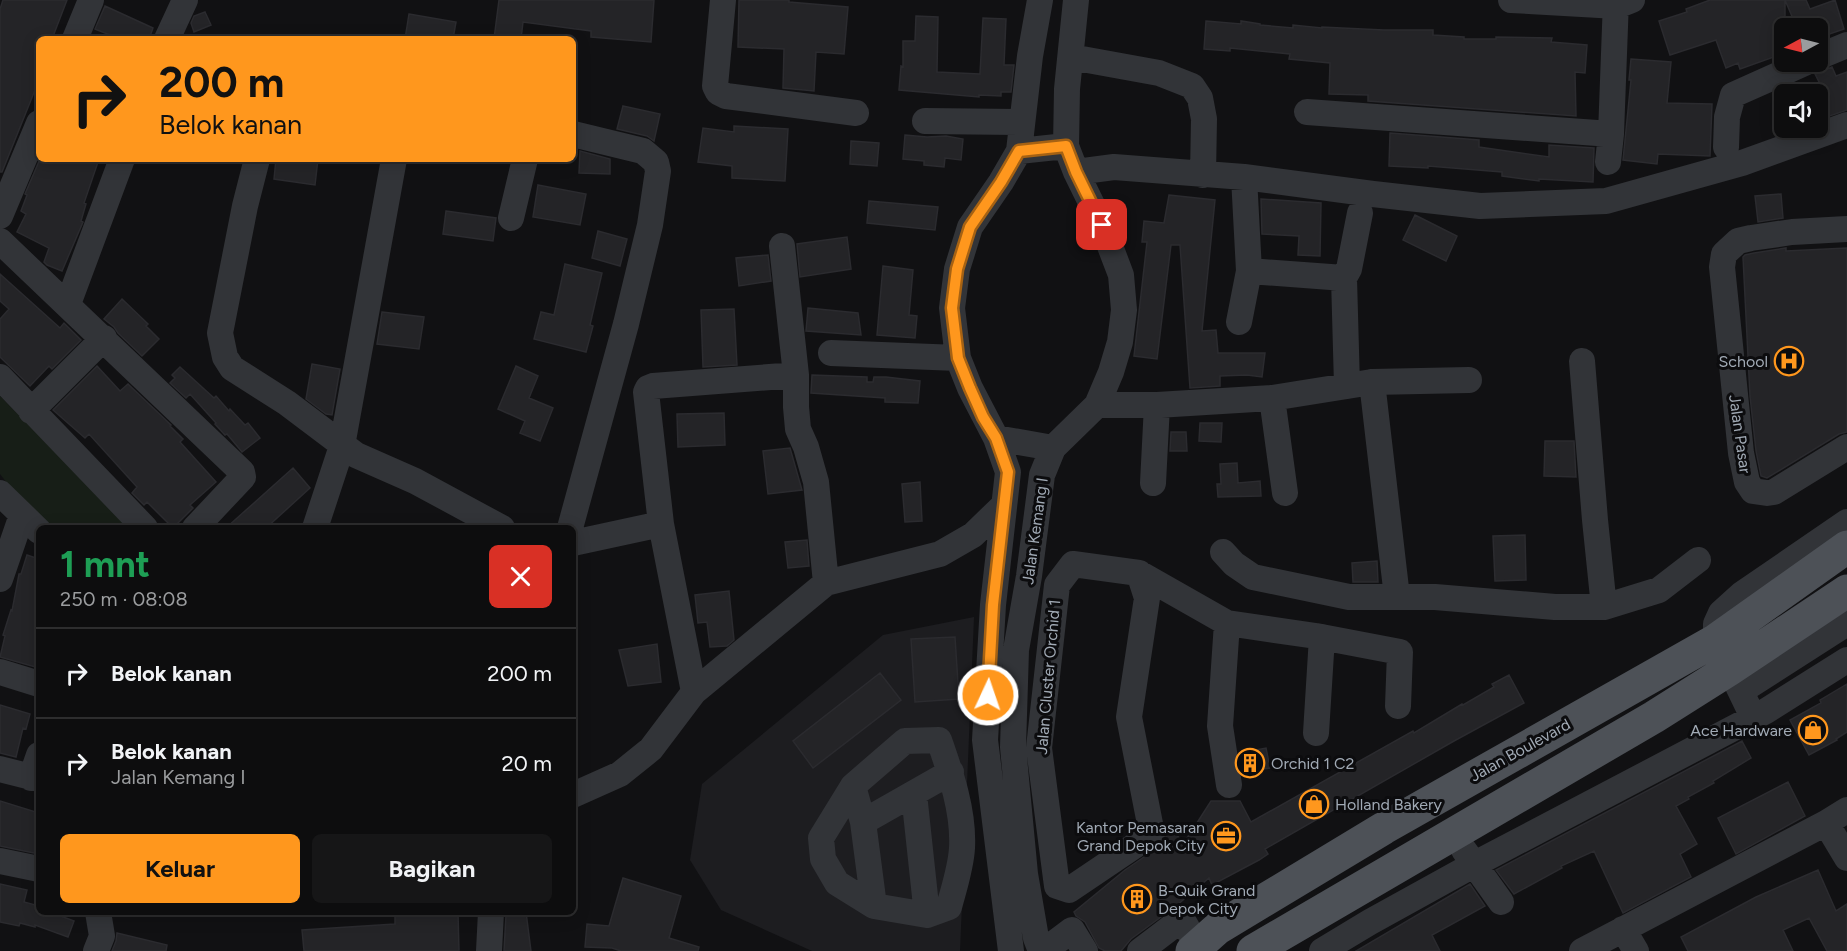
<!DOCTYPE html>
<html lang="id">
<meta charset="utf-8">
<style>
:root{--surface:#0d0d0e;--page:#161617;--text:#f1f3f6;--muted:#9a9c9e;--line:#2d2d2e;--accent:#ff971d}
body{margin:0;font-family:Figtree,sans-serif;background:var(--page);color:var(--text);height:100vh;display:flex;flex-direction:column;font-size:22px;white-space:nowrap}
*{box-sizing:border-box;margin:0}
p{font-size:20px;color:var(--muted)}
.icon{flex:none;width:33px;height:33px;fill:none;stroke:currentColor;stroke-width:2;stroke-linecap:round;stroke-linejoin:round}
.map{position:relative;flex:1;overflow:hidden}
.drawer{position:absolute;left:36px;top:525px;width:540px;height:390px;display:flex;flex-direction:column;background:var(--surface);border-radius:9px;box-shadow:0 3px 15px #0003,0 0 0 2px var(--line)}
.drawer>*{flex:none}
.top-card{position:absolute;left:36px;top:36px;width:540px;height:126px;border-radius:9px;box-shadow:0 3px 15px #0003,0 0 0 2px var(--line);background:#ff971d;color:#111;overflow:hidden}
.needle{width:39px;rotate:263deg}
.buttons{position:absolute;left:1774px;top:18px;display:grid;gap:12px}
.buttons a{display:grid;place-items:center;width:54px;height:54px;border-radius:9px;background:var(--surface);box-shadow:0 3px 15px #0003,0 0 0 2px var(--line);font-size:30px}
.pin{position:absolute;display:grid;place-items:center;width:51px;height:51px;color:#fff;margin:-26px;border-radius:12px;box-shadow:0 3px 9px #0006}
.me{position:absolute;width:66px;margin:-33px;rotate:3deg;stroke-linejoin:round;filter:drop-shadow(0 0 4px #0008)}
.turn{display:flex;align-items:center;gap:21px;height:126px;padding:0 24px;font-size:27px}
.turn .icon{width:78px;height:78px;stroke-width:2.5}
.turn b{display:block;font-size:42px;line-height:51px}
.round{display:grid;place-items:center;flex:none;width:63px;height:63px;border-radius:9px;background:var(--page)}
.head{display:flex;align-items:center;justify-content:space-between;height:102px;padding:0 24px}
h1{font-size:36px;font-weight:700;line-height:45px;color:#1e9e55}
.primary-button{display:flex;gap:12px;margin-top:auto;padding:12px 24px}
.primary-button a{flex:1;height:69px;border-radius:9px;background:var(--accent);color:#111;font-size:24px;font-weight:700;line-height:69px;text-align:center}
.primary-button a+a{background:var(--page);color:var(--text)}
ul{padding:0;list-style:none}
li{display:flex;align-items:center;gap:18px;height:90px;padding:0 24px;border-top:2px solid var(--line)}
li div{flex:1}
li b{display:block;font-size:22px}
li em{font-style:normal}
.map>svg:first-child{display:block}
.built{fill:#1d1d20}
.green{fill:#171e17}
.building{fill:#242427;stroke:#2b2b2f;stroke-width:1.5}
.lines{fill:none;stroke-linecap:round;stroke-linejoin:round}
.minor{stroke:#323438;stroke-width:26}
.major{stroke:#4d5157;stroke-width:33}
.route-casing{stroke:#a66213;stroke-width:15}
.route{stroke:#ff971d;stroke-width:10}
.labels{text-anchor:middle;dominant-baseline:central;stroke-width:6;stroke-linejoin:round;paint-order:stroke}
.poi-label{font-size:16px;fill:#a1aab5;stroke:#0c0c0e;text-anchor:end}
.street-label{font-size:16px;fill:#a1aab5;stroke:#0c0c0e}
</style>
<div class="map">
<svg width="1847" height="951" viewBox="0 0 1847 951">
<rect width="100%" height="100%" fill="#111113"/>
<path class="built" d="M974,617L960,951H812L721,910L690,860L702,784L883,635Z"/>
<path class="green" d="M0,396L130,528H46L24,505L0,474Z"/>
<path class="building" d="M3,0H67L52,39H39V80L2,172H0V9Z
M499,0H654L651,42L591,37V31L523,22L521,39H494Z
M739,0H789V2L848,7L844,54L816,52L814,91L783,88L784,49L738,47Z
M1710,0H1785V53L1740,69L1738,63L1726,68L1716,40L1670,55L1659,21L1687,12L1686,9Z
M1785,0H1806L1810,9L1835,0L1844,29L1818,38V28H1797Z
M105,6L153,28L149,39H120L95,29Z
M205,12L211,25L194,32L191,23L194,16Z
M409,14L456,22L453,39H405Z
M916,16L938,17L937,72L980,74L983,18L1006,19L1004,65H1014L1011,92H1001V96L979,95V97L899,90L901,66L903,67V41H915Z
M1206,21L1241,24V21L1260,24V25L1293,28V25L1322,28V27L1384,30H1433V35L1464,37V39H1496V37L1552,38L1551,42L1587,45L1585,73L1575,72L1576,116L1368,101V95L1329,94L1330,63L1289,59L1290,54L1230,48V51L1204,49Z
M1631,59L1671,62L1667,103L1712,104L1710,156L1658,154L1657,164L1623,160L1631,80H1629Z
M1832,67L1836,76L1847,72V110L1818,120L1819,82L1815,74Z
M623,106L660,114L654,141L647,136L617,129Z
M734,126L788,129L785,181L732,178V166L698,162L703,128L734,132Z
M1390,133L1479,140V147L1549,157V145L1594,148L1593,182L1539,179V181L1502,176V172L1428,166V168L1389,166Z
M905,135L927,137L946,136L963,139L961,160L945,158L944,167L924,165V161L903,159Z
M851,141L879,143L877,166L850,164Z
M580,151L610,159V174L579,173Z
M40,159H99L84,203L86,204L81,221L83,222L62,271L47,265L44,262L49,248L17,232L26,214L21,211L27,195L25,194Z
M276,159H318L315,185L274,179Z
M538,185L586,194L580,225L533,217Z
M1781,194L1783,218L1758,222L1755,196Z
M1169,195L1215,200L1202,331L1216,330L1218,353H1265L1262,377L1247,375L1220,376V386L1190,388L1180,245H1171L1157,359L1134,356L1147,242H1142L1144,221L1164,223Z
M1261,199L1321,203L1320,256L1298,255L1299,236L1262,234Z
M869,201L938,207L935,230L867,223Z
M446,211L496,218L493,241L443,234Z
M1415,215L1457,236L1446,261L1403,240Z
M598,231L627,239L620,266L592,258Z
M847,237L851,269L800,277L797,244Z
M1786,248V251L1847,248V432L1839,434L1767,478L1761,476L1756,451L1750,396L1743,257L1745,255L1754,253Z
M768,255L771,281L739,286L736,258Z
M565,264L602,273L590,325L593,326L586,352L534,339L541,312L554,315Z
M883,266L913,270L909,315L917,316L915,338L877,335Z
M0,274L60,328L64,323L81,340L52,369L49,366L30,386L0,357V319L9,309L0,301Z
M122,299L148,324L146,326L159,339L142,356L118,333L114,327L104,319Z
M808,308L858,313L861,335L806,331Z
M734,309L737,365L703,367L701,310Z
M382,312L424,317L419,349L377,344Z
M312,364L340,369L332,415L326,414L306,399Z
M97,366L120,391L128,384L171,425L170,426L183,439L180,442L216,482L190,505L193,508L173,528L147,502L144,505L132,493L137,487L89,434L85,438L53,410Z
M516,366L538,376L529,398L553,408L540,441L520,433L525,421L498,409Z
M180,367L214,398L216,396L229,411L230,409L245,425L248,423L260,438L242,452L227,434L225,435L215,424L216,423L190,394L186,398L170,383L175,378L172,375Z
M812,375L867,377V382H873L874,377H886L920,381L918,403L885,402V398L811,393Z
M724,413L725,445L678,447L677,414Z
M1200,423H1222L1221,442L1199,441Z
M1171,432H1186L1187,451H1170Z
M1545,441H1574L1576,477L1544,476Z
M790,448L802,490L768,494L763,451Z
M1237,463L1238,483L1260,481L1261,496L1218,497L1217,484H1221L1220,464Z
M293,468L310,488L266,528H226Z
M920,482L922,521L905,522L902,484Z
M1525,535L1526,580L1495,581L1493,536Z
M807,540L809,566L788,568L785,542Z
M27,555L39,559L36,611L39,612V668L0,657L5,636L3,635L11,610L12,611L19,574H21Z
M1377,561L1378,582H1353L1352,563Z
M729,591L734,640L727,646L710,647L707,622L698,623L695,595Z
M955,637L959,699L915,702L911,639Z
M657,644L661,682L628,686L619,650Z
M880,673L901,700L813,768L793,741Z
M1509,675L1524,703L1454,741L1265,849L1268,854L1259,860L1212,885L1209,878L1176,906L1131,939L1121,951H1105L1099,948L1085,922L1076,916L1074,912L1125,870L1160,846L1166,840V836L1173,831L1184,843L1211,801H1240L1251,822L1413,731L1414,733L1462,704L1463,705L1494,687L1492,684Z
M1847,684V732L1836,739L1837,740L1809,755L1790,720L1821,703L1820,700Z
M0,705L30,714L26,729L23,728L16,757L0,753Z
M1742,741L1751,758L1713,781L1714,783L1688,797L1689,799L1676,806L1697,844L1680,854L1691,877L1623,913L1594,851L1561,866L1562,868L1514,894L1496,870Z
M1266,748L1270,768L1242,772L1239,753Z
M1788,782L1805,816L1736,854L1718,818Z
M0,801L39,813V854L0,846Z
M1818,870L1836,911L1847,904V951H1827L1809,918L1783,930L1793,951H1688L1681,937L1756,897Z
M623,878L681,896L669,938L699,947L698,951H621L612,948L585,947L587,924L609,926Z
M0,884L27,890L24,902L39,906V912H50L74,921L68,937L35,925V927L20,923L19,926L0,922Z
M1470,884L1485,906L1432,935L1440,951H1356Z
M395,912H458L459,951H304L302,930L395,924Z
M526,912L531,951H504L506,915Z
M117,933L167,945L166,951H112L116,941Z"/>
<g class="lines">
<path class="minor" d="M723,0L715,86L718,92L726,96L856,113
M1511,0L1617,6L1632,0
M75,39L91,0
M167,39L185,0
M1071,57L1159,73L1192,86L1200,98L1204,119L1203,175
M1818,57L1847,45
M1307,112L1611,134L1616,0
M925,121L1022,122
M1726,147L1727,117L1733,95L1807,62
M1019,151L1066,146
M257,159L245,206L220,333L225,357L232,368L287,403L356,455L415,481L502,528
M1608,162L1611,134
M1076,172L1114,167L1244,177L1373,194L1480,206L1606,201L1742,163L1847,125
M0,216L39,123
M511,218L525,159
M1847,229L1792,232L1751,238L1738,241L1724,254L1722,267L1741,453L1747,482L1753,491L1767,493L1774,492L1847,447
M0,241L242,472L243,477L195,528
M782,246L796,375V407L798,429L806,447L816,482L826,583
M1249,271L1344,278L1349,269L1360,213
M1344,278L1347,386
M68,304L122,159
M1239,322L1249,271L1244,177
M831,353L958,358
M1582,361L1595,520L1604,607
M0,377L145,528
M1372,382L1397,597
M1272,398L1285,493
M1097,405H1157L1272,398L1372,382L1469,380
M31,411L104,338
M996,438L1053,448
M1153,483L1157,405
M0,493L39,531
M315,528L342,446L394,159
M570,528L626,324L650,225L658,171L656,162L643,151L573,134
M573,543L661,524
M1223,552L1234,564L1253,577L1349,597H1435L1555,607H1604L1659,590L1698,560
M1073,564L1139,573L1147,598L1129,717L1152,834L1069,890L1057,886L1039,748L1057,585Z
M1139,573L1227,623L1316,636L1400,652L1398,706
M0,579L22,515
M1227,623L1220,726L1229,785
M0,672L39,684
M1741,691L1847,623
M694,692L661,524L646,392L648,388L653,386L796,375
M1753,717L1716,640V624L1721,613L1742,594L1847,522
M1316,733L1322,637
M939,740C951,774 964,812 962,848C961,867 954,888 949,907L927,915L874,906L837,883L823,859L821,838L853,786L905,741Z
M0,769L39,779
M31,778L39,755
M853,786L863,822L874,906
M914,794L927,915
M573,795L620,774L651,749L694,692L826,583L940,554L973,535L1004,505
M863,822L951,772
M1826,823L1847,810
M1464,850L1501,902
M0,861L39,869
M1623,929L1636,951
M96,951L102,936L98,912
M489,951L491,912
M1011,951L985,740L993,605L1008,472L996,438L970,388L958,358L952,308L957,269L970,227L1001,182L1019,151L1030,56L1040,0
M1041,951L1036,938L1025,874L1013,747L1016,650L1029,576L1042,475L1053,448L1097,405L1111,372L1120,342L1124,310L1121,275L1102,225L1076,172L1066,146L1067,89L1076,0
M1044,951L1072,930L1085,951
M1140,951L1182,919L1198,947
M1322,951L1370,922L1475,864L1766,711L1847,660
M1582,951L1826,823L1847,858"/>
<path class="major" d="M1192,951L1218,928L1384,828L1716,640L1847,547
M1253,951L1654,717L1730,669L1847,591"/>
</g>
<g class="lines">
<g class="route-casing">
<path id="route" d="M988,695L993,605L1008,472L996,438L983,417L970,388L958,358L952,308L957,269L970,227L1001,182L1019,151L1066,146L1076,172L1102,225"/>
</g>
<use href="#route" class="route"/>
</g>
<defs>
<g id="hospital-ring" transform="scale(1.5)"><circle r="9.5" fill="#0c0c0e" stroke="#ff971d" stroke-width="1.5"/><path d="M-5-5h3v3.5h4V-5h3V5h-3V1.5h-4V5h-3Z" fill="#ff971d"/></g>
<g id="shop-ring" transform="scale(1.5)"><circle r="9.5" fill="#0c0c0e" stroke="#ff971d" stroke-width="1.5"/><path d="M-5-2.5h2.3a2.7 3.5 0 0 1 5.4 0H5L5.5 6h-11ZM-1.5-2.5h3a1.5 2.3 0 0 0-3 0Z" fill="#ff971d"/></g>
<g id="building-ring" transform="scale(1.5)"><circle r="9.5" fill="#0c0c0e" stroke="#ff971d" stroke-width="1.5"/><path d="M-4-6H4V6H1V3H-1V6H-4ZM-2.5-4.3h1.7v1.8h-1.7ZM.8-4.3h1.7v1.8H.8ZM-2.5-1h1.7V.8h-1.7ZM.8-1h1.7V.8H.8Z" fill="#ff971d"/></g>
<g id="office-ring" transform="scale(1.5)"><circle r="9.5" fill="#0c0c0e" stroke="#ff971d" stroke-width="1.5"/><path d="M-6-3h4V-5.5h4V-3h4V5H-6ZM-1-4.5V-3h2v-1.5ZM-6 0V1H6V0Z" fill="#ff971d"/></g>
</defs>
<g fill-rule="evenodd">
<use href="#hospital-ring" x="1789" y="361"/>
<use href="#shop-ring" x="1813" y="730"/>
<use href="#building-ring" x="1250" y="763"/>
<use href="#shop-ring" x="1314" y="804"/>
<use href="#office-ring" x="1226" y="836"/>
<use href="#building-ring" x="1137" y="899"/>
</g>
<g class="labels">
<g class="poi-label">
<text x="1768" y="361">School</text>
<text x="1792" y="730">Ace Hardware</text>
<text x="1271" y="763" text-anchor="start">Orchid 1 C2</text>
<text x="1335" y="804" text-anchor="start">Holland Bakery</text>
<text x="1205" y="827">Kantor Pemasaran<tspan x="1205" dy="18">Grand Depok City</tspan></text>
<text x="1158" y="890" text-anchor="start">B-Quik Grand<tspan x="1158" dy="18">Depok City</tspan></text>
</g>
<g class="street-label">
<text transform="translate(1740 434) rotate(82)">Jalan Pasar</text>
<text transform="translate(1035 531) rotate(-82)">Jalan Kemang I</text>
<text transform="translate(1048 677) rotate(-85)">Jalan Cluster Orchid 1</text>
<text transform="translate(1520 750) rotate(-29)">Jalan Boulevard</text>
</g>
</g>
</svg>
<div class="buttons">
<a><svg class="needle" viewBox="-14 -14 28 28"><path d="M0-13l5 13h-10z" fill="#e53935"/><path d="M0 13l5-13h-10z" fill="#9a9c9e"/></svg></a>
<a><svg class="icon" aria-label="sound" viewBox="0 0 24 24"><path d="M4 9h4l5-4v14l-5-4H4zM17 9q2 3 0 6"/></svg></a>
</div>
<div class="pin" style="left:1102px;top:225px;background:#d93025"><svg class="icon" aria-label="arrive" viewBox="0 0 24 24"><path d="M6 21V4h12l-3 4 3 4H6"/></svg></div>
<svg class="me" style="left:988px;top:695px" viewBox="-20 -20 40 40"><circle r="17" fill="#ff971d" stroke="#fff" stroke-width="3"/><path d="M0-11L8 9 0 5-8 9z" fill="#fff"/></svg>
<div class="top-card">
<div class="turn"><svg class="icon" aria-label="right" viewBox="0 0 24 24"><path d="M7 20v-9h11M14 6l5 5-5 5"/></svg><div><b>200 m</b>Belok kanan</div></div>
</div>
<section class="drawer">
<div class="head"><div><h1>1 mnt</h1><p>250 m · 08:08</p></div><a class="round" style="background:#d93025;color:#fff"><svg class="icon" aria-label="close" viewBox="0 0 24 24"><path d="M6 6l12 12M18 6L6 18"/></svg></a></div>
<ul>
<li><svg class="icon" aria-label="right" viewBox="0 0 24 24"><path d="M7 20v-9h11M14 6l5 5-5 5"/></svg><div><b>Belok kanan</b></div><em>200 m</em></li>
<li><svg class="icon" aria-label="right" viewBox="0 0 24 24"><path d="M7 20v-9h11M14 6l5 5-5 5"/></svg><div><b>Belok kanan</b><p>Jalan Kemang I</p></div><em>20 m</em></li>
</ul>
<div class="primary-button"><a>Keluar</a><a>Bagikan</a></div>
</section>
</div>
